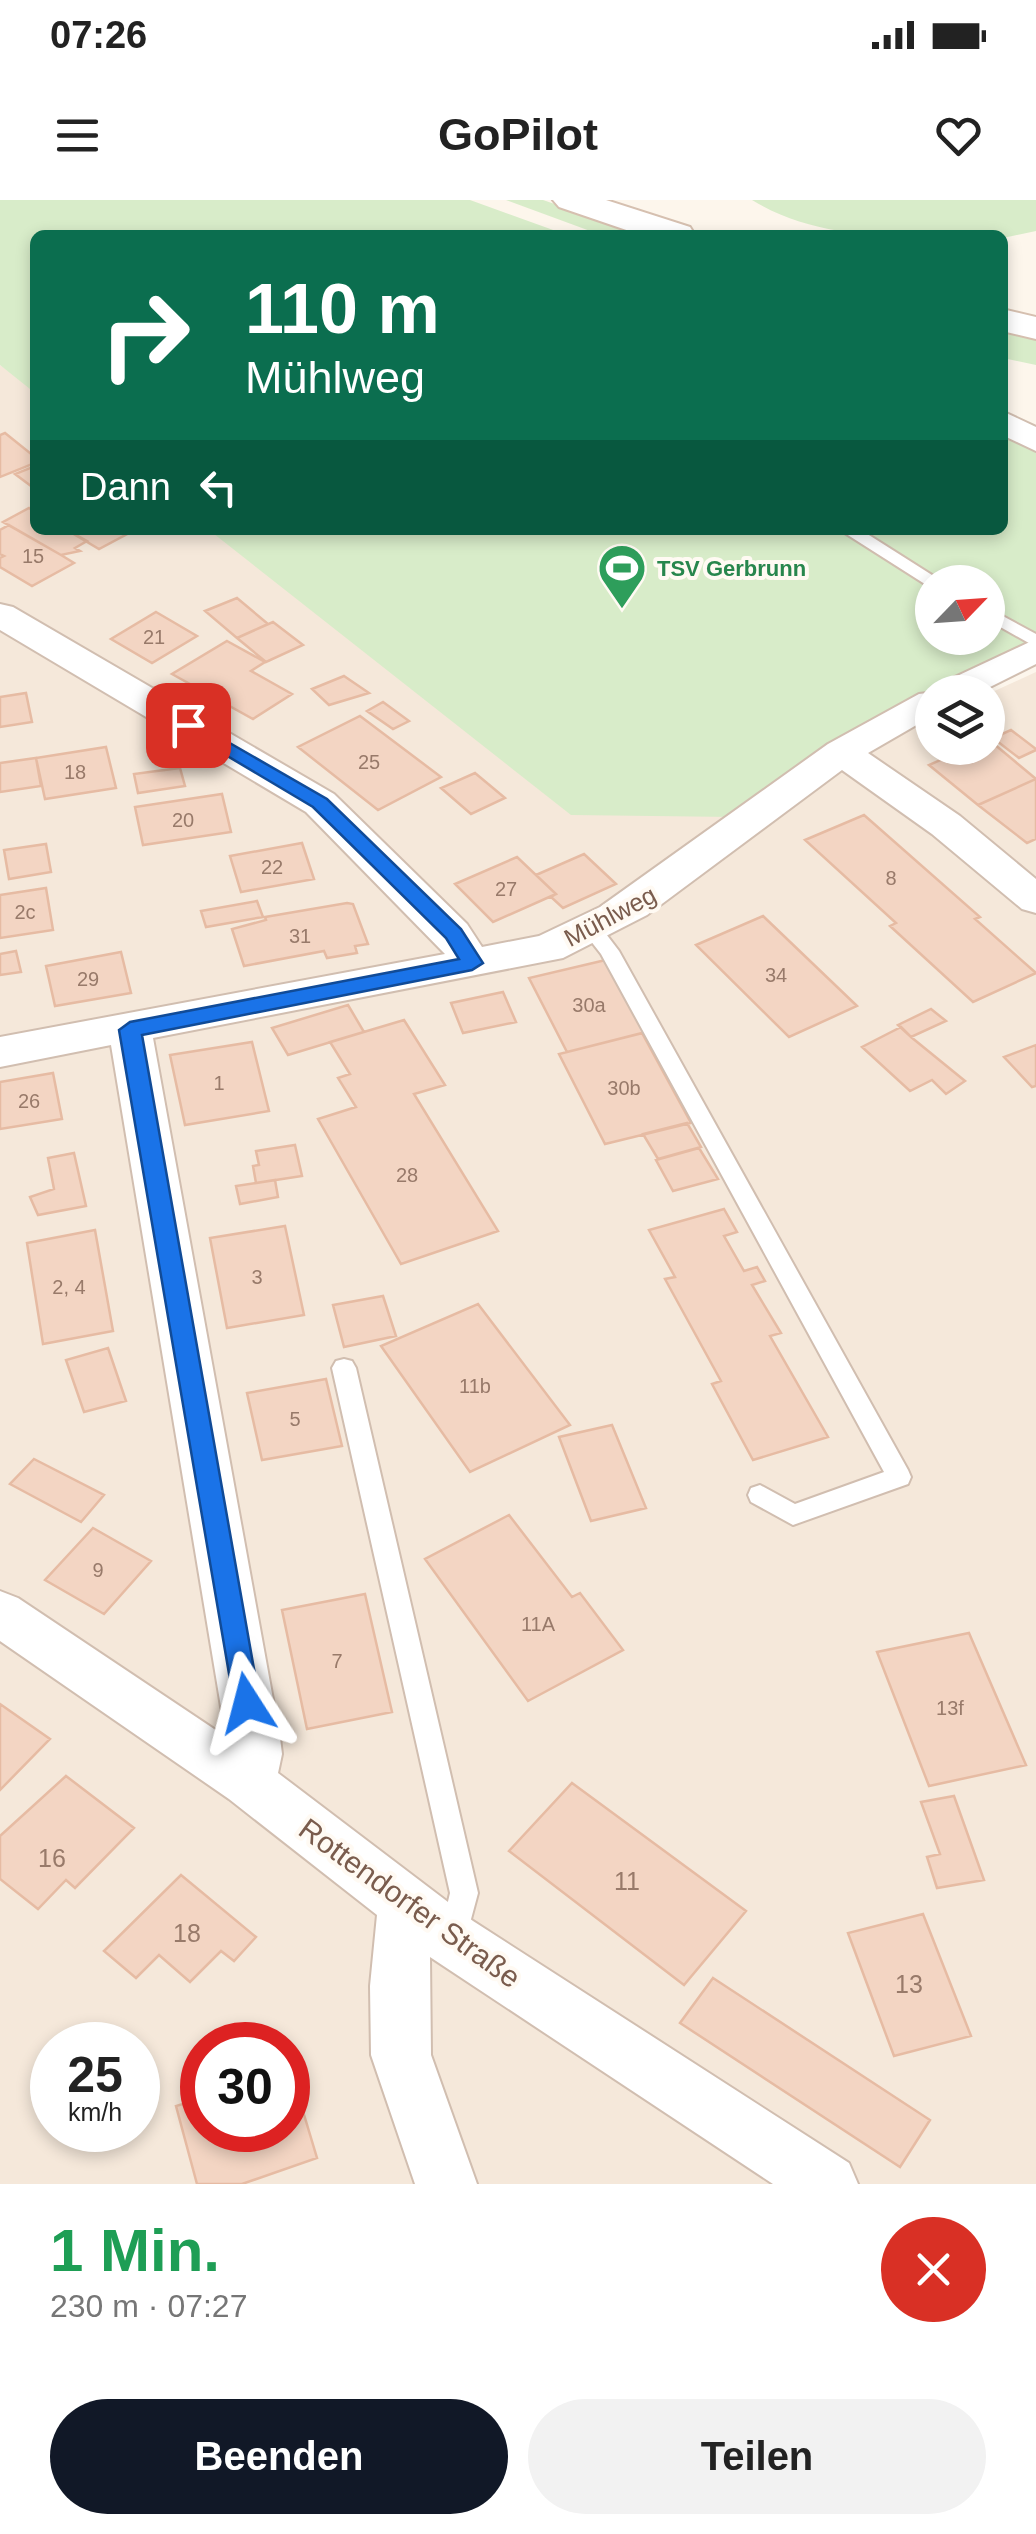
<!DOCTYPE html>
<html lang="de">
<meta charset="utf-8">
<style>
:root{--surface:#fff;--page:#f2f2f2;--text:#222;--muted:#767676;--accent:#111827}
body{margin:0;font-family:Helvetica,sans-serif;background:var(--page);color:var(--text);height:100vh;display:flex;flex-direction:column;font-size:38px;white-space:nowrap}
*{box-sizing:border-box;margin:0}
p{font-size:32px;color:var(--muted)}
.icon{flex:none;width:55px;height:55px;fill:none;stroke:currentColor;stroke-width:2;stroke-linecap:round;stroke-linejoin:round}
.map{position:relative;height:1984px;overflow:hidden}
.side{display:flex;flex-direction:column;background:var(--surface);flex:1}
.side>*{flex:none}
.hud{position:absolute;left:30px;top:30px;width:978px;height:305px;border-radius:15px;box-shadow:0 5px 15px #0003;background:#0b6e4f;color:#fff;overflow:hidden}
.needle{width:65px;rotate:65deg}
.controls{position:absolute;left:915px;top:365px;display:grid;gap:20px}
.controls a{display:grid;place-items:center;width:90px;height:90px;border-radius:50%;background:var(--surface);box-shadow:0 5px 15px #0003;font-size:50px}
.speed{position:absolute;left:30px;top:1822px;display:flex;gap:20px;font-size:50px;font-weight:700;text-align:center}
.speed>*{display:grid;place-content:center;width:130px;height:130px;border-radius:50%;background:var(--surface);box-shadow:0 5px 15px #0003;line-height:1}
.speed small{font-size:25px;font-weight:400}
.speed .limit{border:15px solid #d22;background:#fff;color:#111}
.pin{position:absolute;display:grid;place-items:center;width:85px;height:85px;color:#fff;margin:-42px;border-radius:20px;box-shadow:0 5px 15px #0006}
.me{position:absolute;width:110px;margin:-55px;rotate:351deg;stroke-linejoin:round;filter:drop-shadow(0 0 8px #0008)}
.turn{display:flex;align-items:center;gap:35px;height:210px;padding:0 50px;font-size:45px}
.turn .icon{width:130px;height:130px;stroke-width:2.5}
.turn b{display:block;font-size:70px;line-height:85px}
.then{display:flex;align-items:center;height:95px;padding:0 50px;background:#0003;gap:20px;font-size:38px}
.round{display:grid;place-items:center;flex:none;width:105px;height:105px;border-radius:52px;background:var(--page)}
.overview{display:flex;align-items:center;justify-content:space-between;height:170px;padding:0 50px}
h1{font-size:60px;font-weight:700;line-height:75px;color:#1e9e55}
.button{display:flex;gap:20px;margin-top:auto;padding:20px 50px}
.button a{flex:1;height:115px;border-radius:60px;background:var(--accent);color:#fff;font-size:40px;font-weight:700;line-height:115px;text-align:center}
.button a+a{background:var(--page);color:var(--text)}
.status{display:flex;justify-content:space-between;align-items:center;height:70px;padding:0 50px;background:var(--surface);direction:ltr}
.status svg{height:28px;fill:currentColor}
header{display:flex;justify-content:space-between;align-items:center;height:130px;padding:0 50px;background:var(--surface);font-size:45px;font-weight:700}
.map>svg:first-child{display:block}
.residential{fill:#f5e8da;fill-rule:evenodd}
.green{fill:#d8ecc9;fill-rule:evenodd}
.building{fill:#f3d5c3;stroke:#e6bba3;stroke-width:2.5}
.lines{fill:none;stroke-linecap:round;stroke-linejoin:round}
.lane-casing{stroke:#d1beb0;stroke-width:4}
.street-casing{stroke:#d1beb0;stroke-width:4}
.secondary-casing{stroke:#d6c0b0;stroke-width:4}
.lane{fill:#fff;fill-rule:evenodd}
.street{fill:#fff;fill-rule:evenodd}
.secondary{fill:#fff;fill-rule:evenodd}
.route{fill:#1a73e8;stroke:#114b97;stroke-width:2.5}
.labels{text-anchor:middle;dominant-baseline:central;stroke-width:8;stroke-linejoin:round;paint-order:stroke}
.number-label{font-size:20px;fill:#987a6a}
.far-leisure-label{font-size:22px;font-weight:bold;fill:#27864d;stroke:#fffaf3;text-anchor:start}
.street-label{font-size:25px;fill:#7a5c4d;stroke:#fffaf3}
.near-number-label{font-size:25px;fill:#987a6a}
.near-street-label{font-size:30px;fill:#7a5c4d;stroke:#fffaf3}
</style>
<div class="status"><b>07:26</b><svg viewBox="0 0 49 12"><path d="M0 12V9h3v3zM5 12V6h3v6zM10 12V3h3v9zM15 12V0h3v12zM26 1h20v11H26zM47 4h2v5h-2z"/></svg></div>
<header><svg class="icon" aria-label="menu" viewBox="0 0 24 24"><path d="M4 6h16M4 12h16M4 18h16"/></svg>GoPilot<svg class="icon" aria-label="heart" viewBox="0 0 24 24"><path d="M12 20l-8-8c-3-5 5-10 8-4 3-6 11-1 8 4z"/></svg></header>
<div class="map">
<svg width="1036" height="1984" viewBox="0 0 1036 1984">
<rect width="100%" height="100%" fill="#fdf6ec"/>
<path class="residential" d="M0,165L35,190V330H223L894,446L957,492H932V548H988V494L1036,472V1984H0ZM52,1845H138V1930H52ZM202,1845H288V1930H202Z"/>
<path class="green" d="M0,0H470L567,35H35V193L0,165Z
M506,0H543L645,35H601Z
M752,0H1036V31L1003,38L1002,35C918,35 827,46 752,0Z
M1002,132L1036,138V165L1003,158Z
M1003,231L1036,251V446L829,545L734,617L571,615L209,330H1002ZM932,382H988V438H932Z"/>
<path class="building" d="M5,233L35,257V263L0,277V235Z
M35,266V289L15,274Z
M29,308L35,312V330H67L87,341L75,348L80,351L61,355L3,322Z
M9,325L61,355L74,363L32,386L0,367V358L4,356L0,354V330Z
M67,330H123L129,333L99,349Z
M237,398L268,424L237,438L205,411Z
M156,412L197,436L152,463L111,439Z
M273,422L303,445L266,462L237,438Z
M227,441L265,462L251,471L292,494L253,519L172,474Z
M344,476L369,493L329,505L312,489Z
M26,493L32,522L0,527V497Z
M383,502L409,521L393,529L367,511Z
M360,516L441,577L378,610L298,547Z
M1011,530L1036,549V550L1019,558L993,538Z
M988,539L1036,579L978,605L929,565L968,548H988Z
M106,547L116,588L45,599L36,558Z
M36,558L41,586L0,592V563Z
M180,568L185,586L138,593L134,574Z
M475,573L505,598L471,614L441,588Z
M1036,579V639L1027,643L978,605Z
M222,594L231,632L143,645L135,607Z
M864,615L980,717L975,719L1036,773L973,802L890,726L896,723L805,640Z
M302,643L314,679L241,692L230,656Z
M46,644L51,672L9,679L4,650Z
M584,654L616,684L563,708L551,697L556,694L536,675Z
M517,657L556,694L493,722L455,684Z
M46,688L53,730L0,738V695Z
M257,701L263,717L206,727L201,711Z
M347,703L353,704L368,744L355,746L357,753L327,758L324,751L244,766L232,729L266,720L265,717Z
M763,716L857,806L789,837L696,745Z
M16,751L21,772L0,775V754Z
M121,752L131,793L55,806L46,766Z
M610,759L651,831L567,852L529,778Z
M503,792L516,822L463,833L451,803Z
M348,805L364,832L288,855L272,828Z
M931,809L946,821L911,837L898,825Z
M404,820L445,885L414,894L498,1031L401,1064L318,919L356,907L338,878L350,874L330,842Z
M901,827L911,837L965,881L946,894L932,880L910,891L862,847Z
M642,833L691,923L605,944L559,854Z
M252,842L269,911L185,925L170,855Z
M1036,845V886L1032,887L1004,857Z
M53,873L62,919L0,929V882Z
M687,923L701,947L658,959L643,934Z
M295,945L302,976L256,983L253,966L259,965L256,951Z
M699,948L718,979L673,991L656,960Z
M74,953L86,1006L38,1015L30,997L54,989L48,958Z
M275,980L278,997L240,1004L236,986Z
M724,1009L737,1032L724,1036L744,1071L757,1067L765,1081L752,1085L781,1133L770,1136L828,1237L753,1260L712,1184L721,1181L665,1079L675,1077L649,1030Z
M285,1026L304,1115L227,1128L210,1038Z
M95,1030L113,1131L43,1144L27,1043Z
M383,1096L396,1136L344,1147L333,1105Z
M478,1104L570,1225L470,1272L381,1146Z
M108,1148L126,1201L84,1212L66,1160Z
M326,1179L342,1246L262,1260L247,1193Z
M612,1225L646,1308L591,1321L559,1237Z
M34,1259L104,1295L81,1322L10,1284Z
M509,1315L572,1397L580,1393L623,1450L528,1501L425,1359Z
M93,1328L151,1361L104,1414L45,1380Z
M365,1394L392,1512L307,1529L282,1410Z
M969,1433L1026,1565L929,1586L877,1452Z
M0,1504L50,1539L0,1590Z
M66,1576L134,1628L75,1688L66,1680L38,1709L0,1679V1636Z
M572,1583L746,1711L684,1785L509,1651Z
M954,1596L984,1680L937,1688L927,1657L940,1654L921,1602Z
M181,1675L256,1737L234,1761L221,1751L190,1782L159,1755L136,1778L104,1751Z
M923,1714L971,1836L894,1856L848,1733Z
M713,1778L930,1920L900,1967L680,1823Z
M290,1868L317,1958L242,1984H197L176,1906L202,1898V1930H288Z"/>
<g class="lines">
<g class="lane-casing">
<path id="lane" d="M840,330H861L943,382L928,386Z
M988,408L1036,434V447L988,420Z
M593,724L600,726L619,751L908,1270L911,1277L908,1284L793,1325L751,1302L748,1295L751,1288L760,1285L795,1304L884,1272L601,754L583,731Z
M344,1159L352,1161L356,1168L478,1693L463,1749L453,1753L443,1749L439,1740L450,1693L332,1168L336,1161Z"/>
</g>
<g class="street-casing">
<path id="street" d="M1002,211L1036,227V251L1002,235Z
M0,404L13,407L334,594L467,724L482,747L539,736L600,707L828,544L919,494L935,492L940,484L1036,439V464L980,492H932V516L868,553L960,616L1036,679V713L1022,709L932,634L842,570L647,715L563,758L153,838L280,1538L282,1554L278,1573L473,1721L849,1963L858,1984H773L430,1757L431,1855L477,1984H415L371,1855L370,1786L377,1715L229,1599L0,1441V1391L18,1398L226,1537L111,845L0,867V837L445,754L306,612L0,430Z"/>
</g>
<g class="secondary-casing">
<path id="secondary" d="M553,0H606L690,27L695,35H641L559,7Z
M1002,109L1036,117V139L1002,131Z"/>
</g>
<use href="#lane" class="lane"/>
<use href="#street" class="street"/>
<use href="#secondary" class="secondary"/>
</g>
<path class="route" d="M188,519L327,599L461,729L483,763L472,770L142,835L260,1503L257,1511L247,1514L237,1511L234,1503L119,830L130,822L459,759L446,738L313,607L182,529L179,525Z"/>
<defs>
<g id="stadium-pin" transform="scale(2.5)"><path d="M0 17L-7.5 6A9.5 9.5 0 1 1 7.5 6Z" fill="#2e9e5b" stroke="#fffaf3"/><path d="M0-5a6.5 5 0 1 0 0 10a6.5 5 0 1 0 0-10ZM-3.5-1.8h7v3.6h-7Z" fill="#fff"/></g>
</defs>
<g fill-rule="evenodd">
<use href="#stadium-pin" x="622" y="368"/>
</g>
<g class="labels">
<g class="number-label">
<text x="33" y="356">15</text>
<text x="154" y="437">21</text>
<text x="369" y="562">25</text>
<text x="75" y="572">18</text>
<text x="183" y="620">20</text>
<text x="272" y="667">22</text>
<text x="891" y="678">8</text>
<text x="506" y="689">27</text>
<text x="25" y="712">2c</text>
<text x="300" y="736">31</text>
<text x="776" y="775">34</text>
<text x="88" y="779">29</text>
<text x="589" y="805">30a</text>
<text x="219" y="883">1</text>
<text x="624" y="888">30b</text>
<text x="29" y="901">26</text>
<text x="407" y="975">28</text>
<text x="257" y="1077">3</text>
<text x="69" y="1087">2, 4</text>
<text x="475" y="1186">11b</text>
<text x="295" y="1219">5</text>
<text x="98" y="1370">9</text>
<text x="538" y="1424">11A</text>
<text x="337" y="1461">7</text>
<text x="950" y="1508">13f</text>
</g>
<g class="far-leisure-label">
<text x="657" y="368">TSV Gerbrunn</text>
</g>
<g class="street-label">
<text transform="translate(610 716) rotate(-28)">Mühlweg</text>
</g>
<g class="near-number-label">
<text x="52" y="1658">16</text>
<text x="627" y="1681">11</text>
<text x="187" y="1733">18</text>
<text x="909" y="1784">13</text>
</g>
<g class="near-street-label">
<text transform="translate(410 1703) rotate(36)">Rottendorfer Straße</text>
</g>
</g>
</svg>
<div class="controls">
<a><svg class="needle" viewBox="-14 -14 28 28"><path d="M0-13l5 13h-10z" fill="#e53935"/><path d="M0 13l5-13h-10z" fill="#767676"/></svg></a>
<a><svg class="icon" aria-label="layers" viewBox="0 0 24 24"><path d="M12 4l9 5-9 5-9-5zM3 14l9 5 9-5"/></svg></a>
</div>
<div class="speed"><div>25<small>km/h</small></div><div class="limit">30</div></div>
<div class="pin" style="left:188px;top:525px;background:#d93025"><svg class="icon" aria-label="arrive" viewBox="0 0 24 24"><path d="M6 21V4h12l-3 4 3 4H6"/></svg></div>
<svg class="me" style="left:247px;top:1503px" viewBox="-20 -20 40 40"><path d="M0-17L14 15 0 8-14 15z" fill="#1a73e8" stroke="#fff" stroke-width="4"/></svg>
<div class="hud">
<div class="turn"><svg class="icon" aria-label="right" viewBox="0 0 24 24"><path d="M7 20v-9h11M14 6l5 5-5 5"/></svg><div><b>110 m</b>Mühlweg</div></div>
<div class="then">Dann<svg class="icon" aria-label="left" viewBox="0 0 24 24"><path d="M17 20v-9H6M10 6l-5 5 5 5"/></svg></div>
</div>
</div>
<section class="side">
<div class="overview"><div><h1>1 Min.</h1><p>230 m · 07:27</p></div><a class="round" style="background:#d93025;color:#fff"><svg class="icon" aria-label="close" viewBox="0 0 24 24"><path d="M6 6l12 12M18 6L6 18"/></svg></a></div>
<div class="button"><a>Beenden</a><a>Teilen</a></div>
</section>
